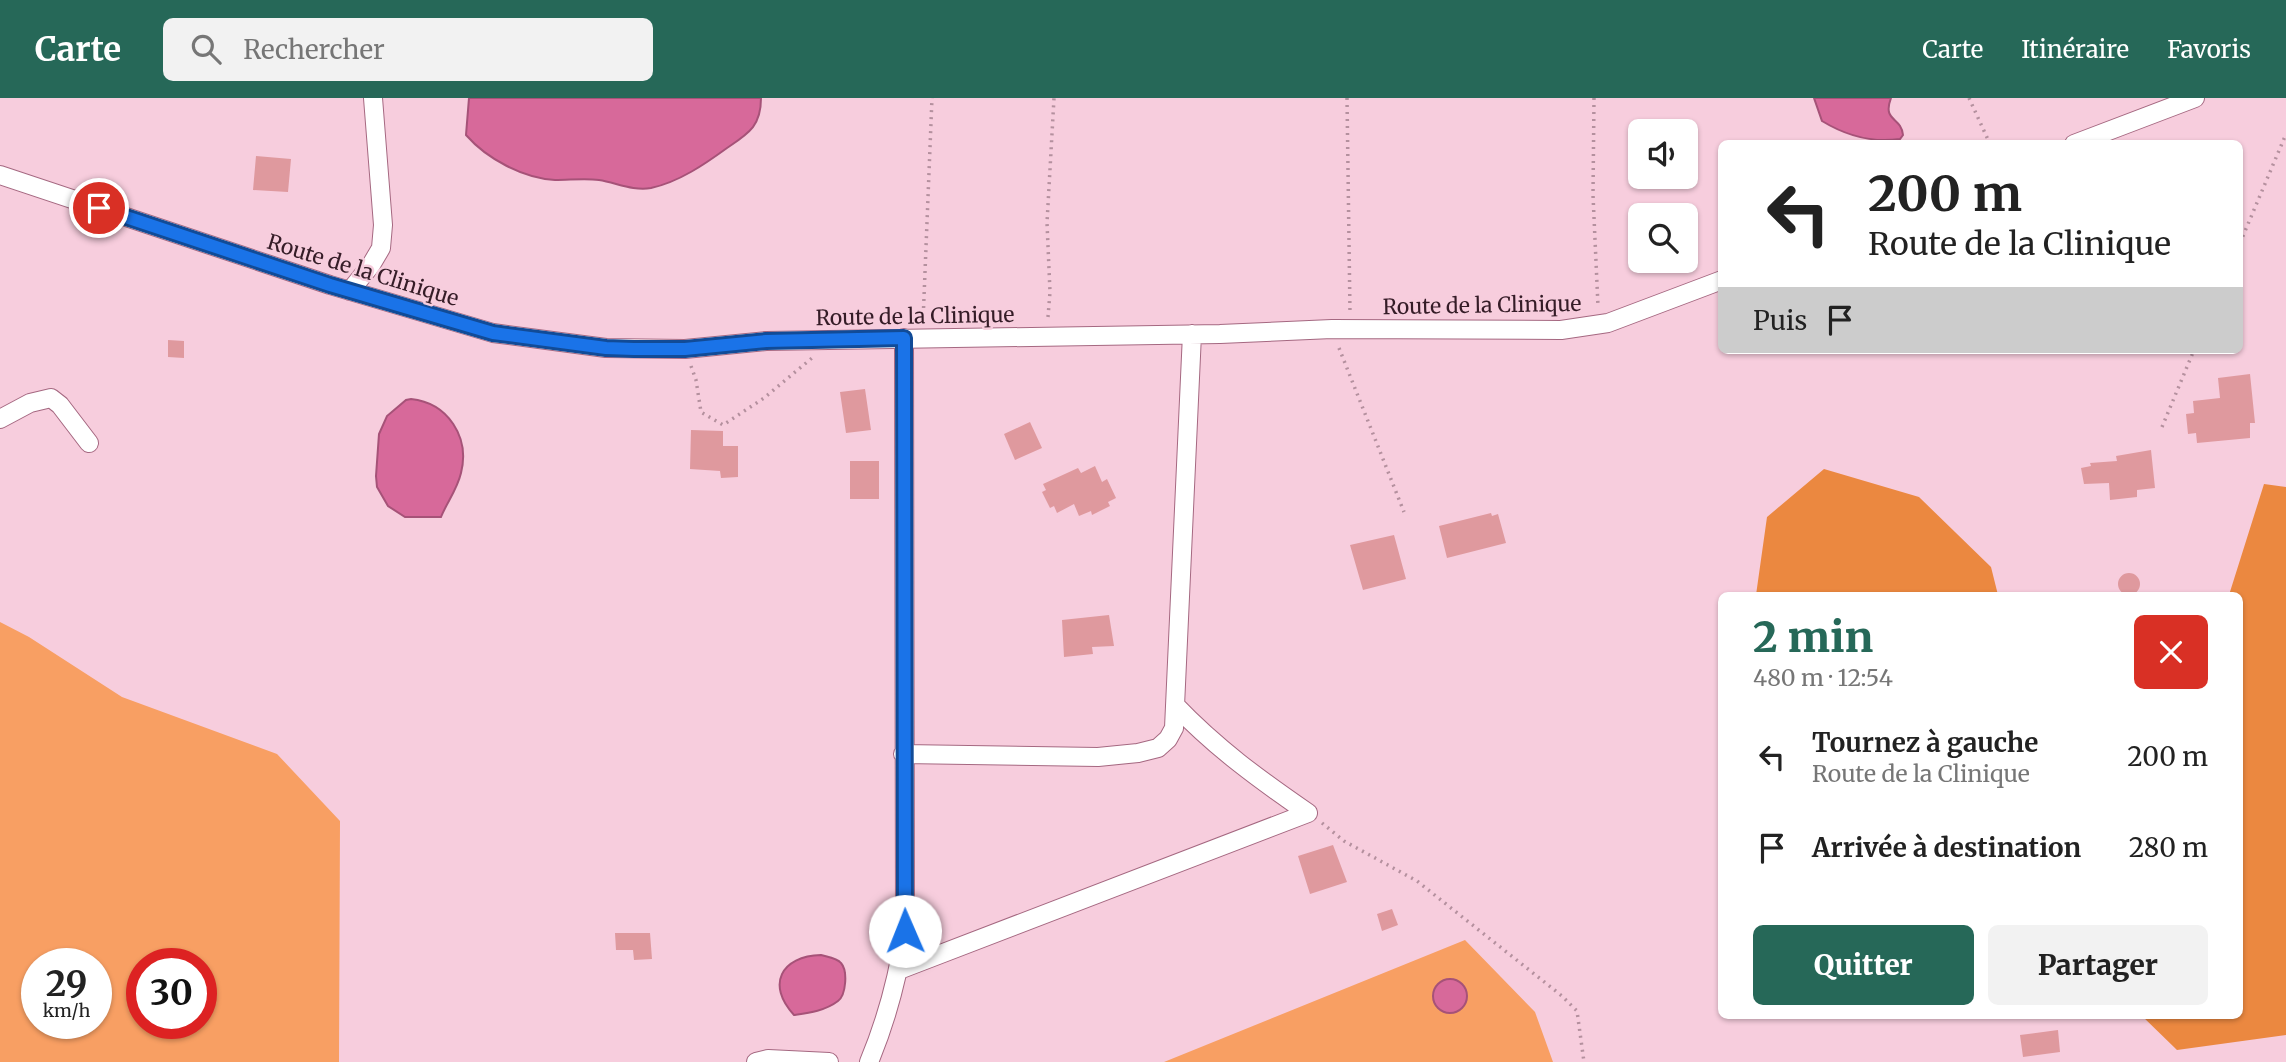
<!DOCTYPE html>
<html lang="fr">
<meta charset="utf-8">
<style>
:root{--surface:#fff;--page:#f2f2f2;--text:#222;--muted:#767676;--accent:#266858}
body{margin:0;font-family:Merriweather,serif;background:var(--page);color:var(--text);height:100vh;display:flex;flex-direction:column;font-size:26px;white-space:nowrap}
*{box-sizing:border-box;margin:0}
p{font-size:23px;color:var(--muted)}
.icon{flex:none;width:38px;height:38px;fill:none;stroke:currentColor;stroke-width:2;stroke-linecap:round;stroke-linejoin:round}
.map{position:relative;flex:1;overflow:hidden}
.drawer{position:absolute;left:1718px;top:494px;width:525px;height:427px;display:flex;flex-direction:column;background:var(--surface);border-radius:10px;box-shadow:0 2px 5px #0004}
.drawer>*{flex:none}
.hud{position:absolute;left:1718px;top:42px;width:525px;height:214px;border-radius:10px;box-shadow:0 2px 5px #0004;background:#fff;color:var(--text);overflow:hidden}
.buttons{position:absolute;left:1628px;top:21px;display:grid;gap:14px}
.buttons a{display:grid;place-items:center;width:70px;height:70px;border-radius:10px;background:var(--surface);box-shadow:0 2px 5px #0004;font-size:35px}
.speed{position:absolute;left:21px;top:850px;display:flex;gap:14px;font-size:35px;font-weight:700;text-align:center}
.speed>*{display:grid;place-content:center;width:91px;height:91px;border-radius:50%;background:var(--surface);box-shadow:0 2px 5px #0004;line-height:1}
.speed small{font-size:18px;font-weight:400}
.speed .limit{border:10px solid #d22;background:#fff;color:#111}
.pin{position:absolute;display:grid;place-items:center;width:60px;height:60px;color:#fff;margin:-30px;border:4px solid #fff;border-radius:50%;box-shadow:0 2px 7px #0007}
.me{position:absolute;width:77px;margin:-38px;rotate:359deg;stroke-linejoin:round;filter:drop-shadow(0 0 5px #0008)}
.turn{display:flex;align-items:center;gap:24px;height:147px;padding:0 35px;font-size:32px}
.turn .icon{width:91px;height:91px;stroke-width:2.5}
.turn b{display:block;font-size:49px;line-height:60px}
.then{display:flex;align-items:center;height:66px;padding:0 35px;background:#0003;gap:14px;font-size:26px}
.round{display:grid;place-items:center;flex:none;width:74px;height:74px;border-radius:10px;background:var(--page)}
.overview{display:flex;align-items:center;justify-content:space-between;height:119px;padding:0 35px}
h1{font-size:42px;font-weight:800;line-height:52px;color:var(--accent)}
.cta{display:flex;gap:14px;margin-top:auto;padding:14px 35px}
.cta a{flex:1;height:80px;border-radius:10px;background:var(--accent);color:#fff;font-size:28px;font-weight:800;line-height:80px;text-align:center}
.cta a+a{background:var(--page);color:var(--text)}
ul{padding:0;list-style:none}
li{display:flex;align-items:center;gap:21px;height:91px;padding:0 35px}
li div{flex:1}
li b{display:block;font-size:26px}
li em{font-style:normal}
header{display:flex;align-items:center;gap:42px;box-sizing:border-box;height:98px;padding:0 35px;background:var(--accent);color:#fff}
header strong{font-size:33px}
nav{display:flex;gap:38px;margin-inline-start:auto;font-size:24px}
.search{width:490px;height:63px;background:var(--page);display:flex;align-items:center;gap:18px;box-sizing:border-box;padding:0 24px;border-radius:10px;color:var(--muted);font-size:26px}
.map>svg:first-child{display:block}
.green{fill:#f89f63;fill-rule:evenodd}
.forest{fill:#eb8840}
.water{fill:#d7699a;stroke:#a65278;stroke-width:2}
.building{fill:#df999e}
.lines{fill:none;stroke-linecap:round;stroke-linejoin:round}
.street-casing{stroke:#a56881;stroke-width:20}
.path{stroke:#b4909e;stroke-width:3.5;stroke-dasharray:2 5;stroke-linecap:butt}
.street{stroke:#fff;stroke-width:18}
.route-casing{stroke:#114b97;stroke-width:18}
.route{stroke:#1a73e8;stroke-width:12}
.labels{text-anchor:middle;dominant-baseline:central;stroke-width:5;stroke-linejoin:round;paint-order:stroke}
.street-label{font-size:21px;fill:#351c27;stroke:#f7cddd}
</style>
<header>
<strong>Carte</strong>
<div class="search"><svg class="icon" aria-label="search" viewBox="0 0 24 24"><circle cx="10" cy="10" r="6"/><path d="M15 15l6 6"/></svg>Rechercher</div>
<nav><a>Carte</a><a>Itinéraire</a><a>Favoris</a></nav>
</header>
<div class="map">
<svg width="2286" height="964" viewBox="0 0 2286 964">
<rect width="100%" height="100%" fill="#f7cddd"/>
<path class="green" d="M0,524L29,539L122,599L277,656L340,723L339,964H0ZM37,866H96V926H37ZM142,866H201V926H142Z
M1465,842L1535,914L1553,964H1164Z"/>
<path class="forest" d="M1824,371L1919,399L1991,469L1998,497H1756L1767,419Z
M2264,386L2286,389V937L2177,952L2141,917H2240V497H2229Z"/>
<path class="water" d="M469,0H761C761,28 749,35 727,50C705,66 679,84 651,90C633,93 617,85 599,82C585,80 570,82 555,82C523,80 487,61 466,37Z
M1814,0H1891C1882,24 1901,18 1903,37L1900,41C1872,45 1845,37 1822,23Z
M411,301C448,305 470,339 461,375C457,392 447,404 441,419H405L388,408L377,389L376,378L379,336L387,318L406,302Z
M821,857C828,859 837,860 841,865C848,873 846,897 838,903C825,913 808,915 794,917C766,887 781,858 821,857Z
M1433 898a17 17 0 1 1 34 0a17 17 0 1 1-34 0Z"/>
<path class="building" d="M256,58L291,61L288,94L253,92Z
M168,242L184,243V260L168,259Z
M2250,276L2255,325H2250V340L2197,345L2196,335L2188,336L2186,316L2194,315L2193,303L2220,300L2218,280Z
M865,291L871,332L846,335L840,294Z
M1030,324L1042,350L1015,362L1004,336Z
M691,332L723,333V348H738V379L721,380L720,373L690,371Z
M2151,352L2155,390L2137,392V399L2110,402L2109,385L2084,386L2081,370L2091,368L2090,365L2117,363L2116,358Z
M850,363H879V401H850Z
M1095,368L1102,384L1107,381L1116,400L1108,404L1110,408L1092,417L1091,413L1079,418L1074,406L1057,415L1054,408L1050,410L1042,394L1046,392L1043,386L1078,370L1081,375Z
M1491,415L1492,418L1498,416L1506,445L1447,460L1439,428Z
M1394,437L1406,481L1363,492L1350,447Z
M2118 486a11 11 0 1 1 22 0a11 11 0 1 1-22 0Z
M1109,517L1114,548L1092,549L1093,556L1064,559L1062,522Z
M1333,747L1347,784L1310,796L1298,758Z
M1392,811L1398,827L1382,833L1377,816Z
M615,835H650L652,861L634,862L633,852H616Z
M2058,932L2060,954L2023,959L2020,937Z"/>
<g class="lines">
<g class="street-casing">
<path id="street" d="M2074,46L2195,0
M0,77L330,187L493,235L606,250L685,251L766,243L1220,236L1332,231L1561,232L1608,225L1722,182
M350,193L371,167L381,150L383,127L373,0
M0,321L30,305L51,300L60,307L89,345
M1175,607C1216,650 1260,682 1308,715
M903,656L1098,659L1138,655L1158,650L1168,641L1174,630L1192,236
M899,872L1308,715
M756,964L768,961L829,964
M869,964C887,921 898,879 905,833L904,240"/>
</g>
<path class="path" d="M1347,0L1350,215
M1594,0L1593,97L1598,208
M1969,0L1990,46
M2240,145L2286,36
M1048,219L1050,194L1047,125L1054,0
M923,224L932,0
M1339,250L1404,414
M691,268L696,282L701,314L723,327L764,300L812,260
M2162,329L2194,252
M1322,725L1344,743L1417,783L1562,898L1577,913L1584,964"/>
<use href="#street" class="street"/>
</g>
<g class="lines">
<g class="route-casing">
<path id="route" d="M99,110L330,187L493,235L606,250L634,251H685L766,243L904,240L905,833"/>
</g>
<use href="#route" class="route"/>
</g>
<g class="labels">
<g class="street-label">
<text transform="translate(363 172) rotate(17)">Route de la Clinique</text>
<text transform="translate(1482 207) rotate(-1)">Route de la Clinique</text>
<text transform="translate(915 218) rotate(-1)">Route de la Clinique</text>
</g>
</g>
</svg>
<div class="buttons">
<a><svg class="icon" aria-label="sound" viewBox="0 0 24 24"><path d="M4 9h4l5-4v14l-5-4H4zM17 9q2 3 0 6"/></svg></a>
<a><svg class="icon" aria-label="search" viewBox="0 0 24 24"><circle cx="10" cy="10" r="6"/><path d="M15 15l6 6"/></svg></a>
</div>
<div class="speed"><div>29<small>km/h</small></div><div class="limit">30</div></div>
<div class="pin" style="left:99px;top:110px;background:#d93025"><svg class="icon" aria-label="arrive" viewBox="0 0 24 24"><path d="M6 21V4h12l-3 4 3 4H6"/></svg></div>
<svg class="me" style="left:905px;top:833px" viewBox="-20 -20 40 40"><circle r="19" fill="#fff"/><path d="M0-13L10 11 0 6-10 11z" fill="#1a73e8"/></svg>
<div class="hud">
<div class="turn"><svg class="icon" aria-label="left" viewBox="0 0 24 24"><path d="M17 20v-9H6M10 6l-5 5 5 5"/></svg><div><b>200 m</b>Route de la Clinique</div></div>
<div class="then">Puis<svg class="icon" aria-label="arrive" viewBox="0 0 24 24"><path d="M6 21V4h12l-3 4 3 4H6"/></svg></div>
</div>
<section class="drawer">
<div class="overview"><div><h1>2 min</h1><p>480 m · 12:54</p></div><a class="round" style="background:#d93025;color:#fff"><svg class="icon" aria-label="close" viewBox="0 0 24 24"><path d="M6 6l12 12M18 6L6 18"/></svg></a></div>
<ul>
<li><svg class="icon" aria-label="left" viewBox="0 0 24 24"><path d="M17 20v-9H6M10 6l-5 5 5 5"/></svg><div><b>Tournez à gauche</b><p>Route de la Clinique</p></div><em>200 m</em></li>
<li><svg class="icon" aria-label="arrive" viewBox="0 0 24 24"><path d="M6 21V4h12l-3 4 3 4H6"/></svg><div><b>Arrivée à destination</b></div><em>280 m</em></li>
</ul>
<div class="cta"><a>Quitter</a><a>Partager</a></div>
</section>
</div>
